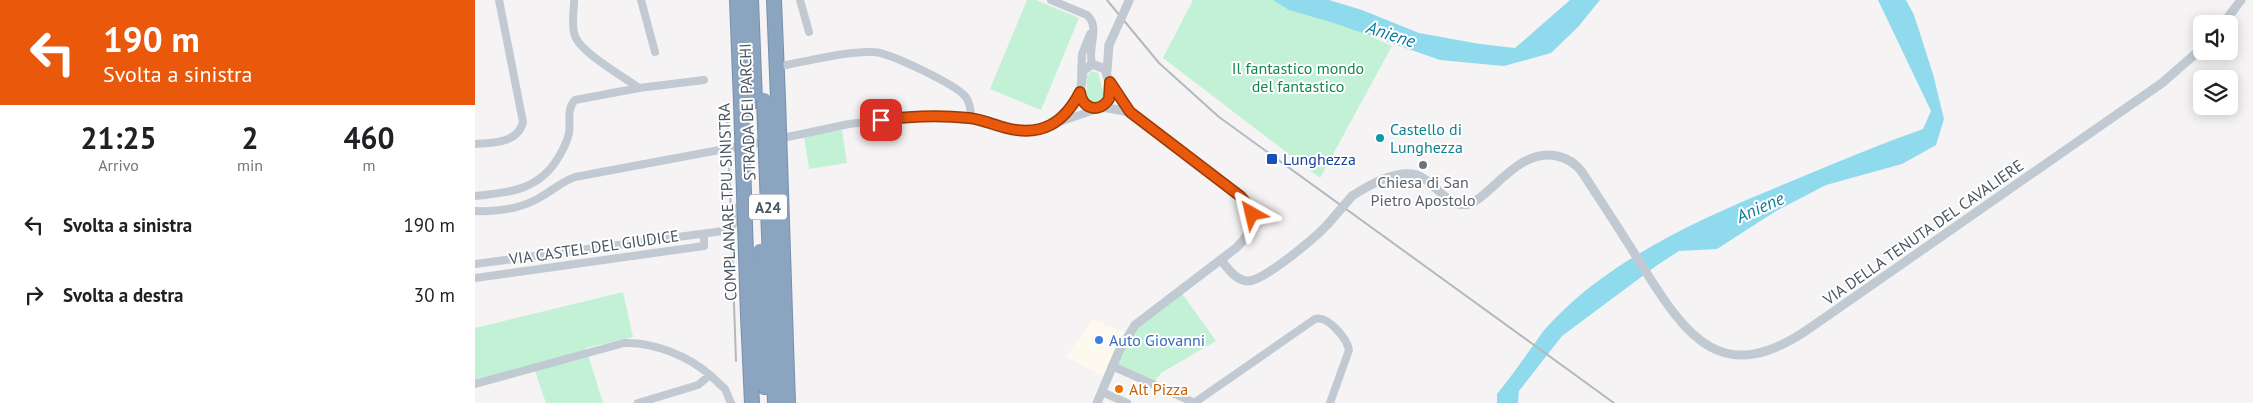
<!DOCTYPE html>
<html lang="it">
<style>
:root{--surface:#fff;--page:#f6f6f6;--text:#202124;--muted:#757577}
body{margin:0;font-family:"PT Sans",sans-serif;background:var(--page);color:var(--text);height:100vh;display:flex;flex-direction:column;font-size:19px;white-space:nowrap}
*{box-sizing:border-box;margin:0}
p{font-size:16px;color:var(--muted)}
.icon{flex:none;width:28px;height:28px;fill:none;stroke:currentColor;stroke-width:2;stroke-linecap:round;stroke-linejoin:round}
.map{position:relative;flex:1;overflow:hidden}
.panel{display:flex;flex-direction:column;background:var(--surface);width:475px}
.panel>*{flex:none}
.hud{background:#ea580c;color:#fff;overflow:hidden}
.tools{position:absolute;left:1718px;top:15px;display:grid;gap:10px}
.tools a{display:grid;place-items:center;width:45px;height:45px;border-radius:8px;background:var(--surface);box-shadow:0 2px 12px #0003;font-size:25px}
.pin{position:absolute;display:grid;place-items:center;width:42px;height:42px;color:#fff;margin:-21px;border-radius:10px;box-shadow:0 2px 8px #0006}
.me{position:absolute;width:55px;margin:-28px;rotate:323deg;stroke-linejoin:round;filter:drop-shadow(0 0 4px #0008)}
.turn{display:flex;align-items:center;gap:18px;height:105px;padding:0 20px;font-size:22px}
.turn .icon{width:65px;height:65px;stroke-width:2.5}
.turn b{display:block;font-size:35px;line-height:42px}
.eta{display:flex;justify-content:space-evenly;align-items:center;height:85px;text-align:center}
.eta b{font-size:30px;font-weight:600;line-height:35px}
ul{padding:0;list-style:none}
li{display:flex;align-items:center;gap:15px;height:70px;padding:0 20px}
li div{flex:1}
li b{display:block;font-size:19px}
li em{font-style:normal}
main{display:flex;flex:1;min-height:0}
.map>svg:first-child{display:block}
.commercial{fill:#fdf9ef}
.green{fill:#c3f1d5}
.water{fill:#90daee}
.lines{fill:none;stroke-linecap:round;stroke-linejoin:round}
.motorway-casing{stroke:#7690ad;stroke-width:16}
.minor{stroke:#c1cad2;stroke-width:8}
.tertiary{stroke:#c1cad2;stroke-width:9}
.motorway{stroke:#8ba5c1;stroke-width:14}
.rail{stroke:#b5b8bd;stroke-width:2}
.motorway-bridge-casing{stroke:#7690ad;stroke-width:16;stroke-linecap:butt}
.tertiary-bridge{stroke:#c1cad2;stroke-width:9}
.motorway-bridge{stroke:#8ba5c1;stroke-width:14}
.route-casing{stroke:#983908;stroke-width:12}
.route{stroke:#ea580c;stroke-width:9}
.culture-dot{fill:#0f9aa8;stroke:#fff;stroke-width:2}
.transit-dot{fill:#1a4fb4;stroke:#fff;stroke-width:2}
.worship-dot{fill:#6b7280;stroke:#fff;stroke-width:2}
.shop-dot{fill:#3f7fe0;stroke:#fff;stroke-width:2}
.food-dot{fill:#e8710a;stroke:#fff;stroke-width:2}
.labels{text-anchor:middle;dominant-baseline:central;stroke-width:4;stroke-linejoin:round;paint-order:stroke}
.shield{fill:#fff;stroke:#808990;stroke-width:1}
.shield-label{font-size:15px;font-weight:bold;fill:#4a5661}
.park-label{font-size:16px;fill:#17864f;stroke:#fff}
.street-label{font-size:16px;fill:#4a5661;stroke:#fff}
.culture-label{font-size:16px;fill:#0d838f;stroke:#fff;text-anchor:start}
.transit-label{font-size:16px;fill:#164399;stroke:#fff;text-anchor:start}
.worship-label{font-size:16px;fill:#5b616d;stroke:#fff}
.shop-label{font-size:16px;fill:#366cbe;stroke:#fff;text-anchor:start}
.food-label{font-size:16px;fill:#c56008;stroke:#fff;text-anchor:start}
.water-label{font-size:18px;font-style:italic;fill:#0c7c9b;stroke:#fff}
</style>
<main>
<section class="panel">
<div class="hud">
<div class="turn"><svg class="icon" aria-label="left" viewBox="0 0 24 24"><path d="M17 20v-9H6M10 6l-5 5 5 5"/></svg><div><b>190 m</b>Svolta a sinistra</div></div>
</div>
<div class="eta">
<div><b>21:25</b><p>Arrivo</p></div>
<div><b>2</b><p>min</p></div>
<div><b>460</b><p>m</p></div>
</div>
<ul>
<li><svg class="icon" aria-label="left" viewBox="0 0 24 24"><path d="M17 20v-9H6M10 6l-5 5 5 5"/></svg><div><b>Svolta a sinistra</b></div><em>190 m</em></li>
<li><svg class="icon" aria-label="right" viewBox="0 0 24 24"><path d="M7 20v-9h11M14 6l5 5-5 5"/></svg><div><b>Svolta a destra</b></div><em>30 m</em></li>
</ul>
</section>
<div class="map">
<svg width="1778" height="403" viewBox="0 0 1778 403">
<rect width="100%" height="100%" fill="#f5f3f3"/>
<path class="commercial" d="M617,319L650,332L628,376L591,357Z"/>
<path class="green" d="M552,0H561L604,18L566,110L515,89Z
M718,0H814L917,46L845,178L688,58Z
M616,71L623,73L629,95L627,100C621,105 616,104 611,98L612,76Z
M367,130L372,163L334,169L329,136Z
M148,292L158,337L111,348L128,403H71L60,371L0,388V328Z
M706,292L741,341L686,373L679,382L641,365C658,326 674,317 706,292Z"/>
<path class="water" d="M798,0H854L887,10L944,33L1005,44L1040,48L1095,0H1125L1103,27L1076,53L1029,66L965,60L859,23L814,10Z
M1403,0H1431L1439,15L1458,74L1469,119L1461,145L1427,164L1351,185L1301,211L1242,249L1204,251L1181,266L1087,336L1044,391L1043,403H1022V394C1038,374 1052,354 1067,333C1078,319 1105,294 1119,284C1180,238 1248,209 1317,181C1360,163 1403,145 1448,129L1456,111Z"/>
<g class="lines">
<g class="motorway-casing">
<path id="motorway" d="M262,0L266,102
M276,0L280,101
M299,0L303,99
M310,314L313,403
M287,315L290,387
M297,315L300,403
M273,316L277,403"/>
</g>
<path class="minor" d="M99,0C99,11 96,26 100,36C106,53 149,77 164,88
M166,0L180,52
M325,0L334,32
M576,0L612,15C626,27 612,48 617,64
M311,65C337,60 373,51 398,52C414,52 479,84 490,96C495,102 496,110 496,118L535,129L553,130L570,127L622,109
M606,76L607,54L615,34
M586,119L597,107L605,92
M303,139L374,124L439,116L496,118
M0,144C18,143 43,143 48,122L24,0
M0,196C34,193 64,190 83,158C88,150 92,143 94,133C96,122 91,109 100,100L164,88L229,80
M0,211C24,212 48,209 69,195C79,189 88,181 100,177L292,141
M0,264L248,231C260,228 263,219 263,207
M0,278L229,246V234
M637,366L720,403
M235,375L250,389L256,403
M0,384L149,343C179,342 213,356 235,375L223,385L163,403
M627,392L652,403
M719,403L840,319C853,315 872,339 874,350L855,403"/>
<path class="tertiary" d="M1748,24L1766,0
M617,64L630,69L635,85L633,101C626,109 618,111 609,104L605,94L608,71Z
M632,71L634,45
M627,107L655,112
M877,196C894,185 921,169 942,175C960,181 972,209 994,204C1001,202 1007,196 1013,191C1032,174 1053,150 1082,156C1092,158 1101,164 1107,172C1127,203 1147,233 1166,264C1212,338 1247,389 1335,328L1687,83L1726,49
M746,260C753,269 761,280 772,281C787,283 842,236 853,224
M622,403L644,351L660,325L761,248C776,234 784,217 769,200L655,112L635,82"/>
<use href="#motorway" class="motorway"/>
<path class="rail" d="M632,0L684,63L744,117L1139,403
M252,104L261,361"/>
<g class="motorway-bridge-casing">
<path id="motorway-bridge" d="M303,99L310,314
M289,100L297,315
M266,102L273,316
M285,251L287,315"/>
</g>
<path class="tertiary-bridge" d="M634,45L654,1
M853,224L877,196"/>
<use href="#motorway-bridge" class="motorway-bridge"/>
</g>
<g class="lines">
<g class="route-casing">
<path id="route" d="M406,120C436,116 465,115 494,118C506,119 519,125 531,128C567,137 589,123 605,92C607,109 624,114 634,99L635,82L655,112L765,196L772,204L777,214"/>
</g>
<use href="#route" class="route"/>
</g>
<circle class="culture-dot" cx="905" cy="138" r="5"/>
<rect class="transit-dot" x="791" y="153" width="12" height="12" rx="2.5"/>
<circle class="worship-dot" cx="948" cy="165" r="5"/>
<circle class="shop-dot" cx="624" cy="340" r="5"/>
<circle class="food-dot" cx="644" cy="389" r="5"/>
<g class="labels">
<rect class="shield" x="274" y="194.5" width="38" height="25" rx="4"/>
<g class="shield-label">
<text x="293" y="207">A24</text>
</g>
<g class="park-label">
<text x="823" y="68">Il fantastico mondo<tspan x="823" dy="18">del fantastico</tspan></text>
</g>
<g class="street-label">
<text transform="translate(272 112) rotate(-92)">STRADA DEI PARCHI</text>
<text transform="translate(252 202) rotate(-92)">COMPLANARE TPU SINISTRA</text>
<text transform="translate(1448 232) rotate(-35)">VIA DELLA TENUTA DEL CAVALIERE</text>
<text transform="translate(119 247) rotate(-8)">VIA CASTEL DEL GIUDICE</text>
</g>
<g class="culture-label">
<text x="915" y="129">Castello di<tspan x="915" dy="18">Lunghezza</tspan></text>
</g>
<g class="transit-label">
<text x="808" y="159">Lunghezza</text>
</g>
<g class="worship-label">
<text x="948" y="182">Chiesa di San<tspan x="948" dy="18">Pietro Apostolo</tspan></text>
</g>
<g class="shop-label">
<text x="634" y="340">Auto Giovanni</text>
</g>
<g class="food-label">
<text x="654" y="389">Alt Pizza</text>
</g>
<g class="water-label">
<text transform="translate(916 34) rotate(18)">Aniene</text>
<text transform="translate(1285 207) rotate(-24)">Aniene</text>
</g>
</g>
</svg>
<div class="tools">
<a><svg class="icon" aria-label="sound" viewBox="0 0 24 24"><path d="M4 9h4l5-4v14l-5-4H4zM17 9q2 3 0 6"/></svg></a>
<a><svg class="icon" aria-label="layers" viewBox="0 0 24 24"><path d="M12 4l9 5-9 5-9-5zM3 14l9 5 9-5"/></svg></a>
</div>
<div class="pin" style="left:406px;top:120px;background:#d93025"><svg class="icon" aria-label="arrive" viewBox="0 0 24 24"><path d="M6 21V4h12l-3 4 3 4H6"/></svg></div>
<svg class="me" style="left:777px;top:214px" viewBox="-20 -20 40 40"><path d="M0-17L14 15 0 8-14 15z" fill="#ea580c" stroke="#fff" stroke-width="4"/></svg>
</div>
</main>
